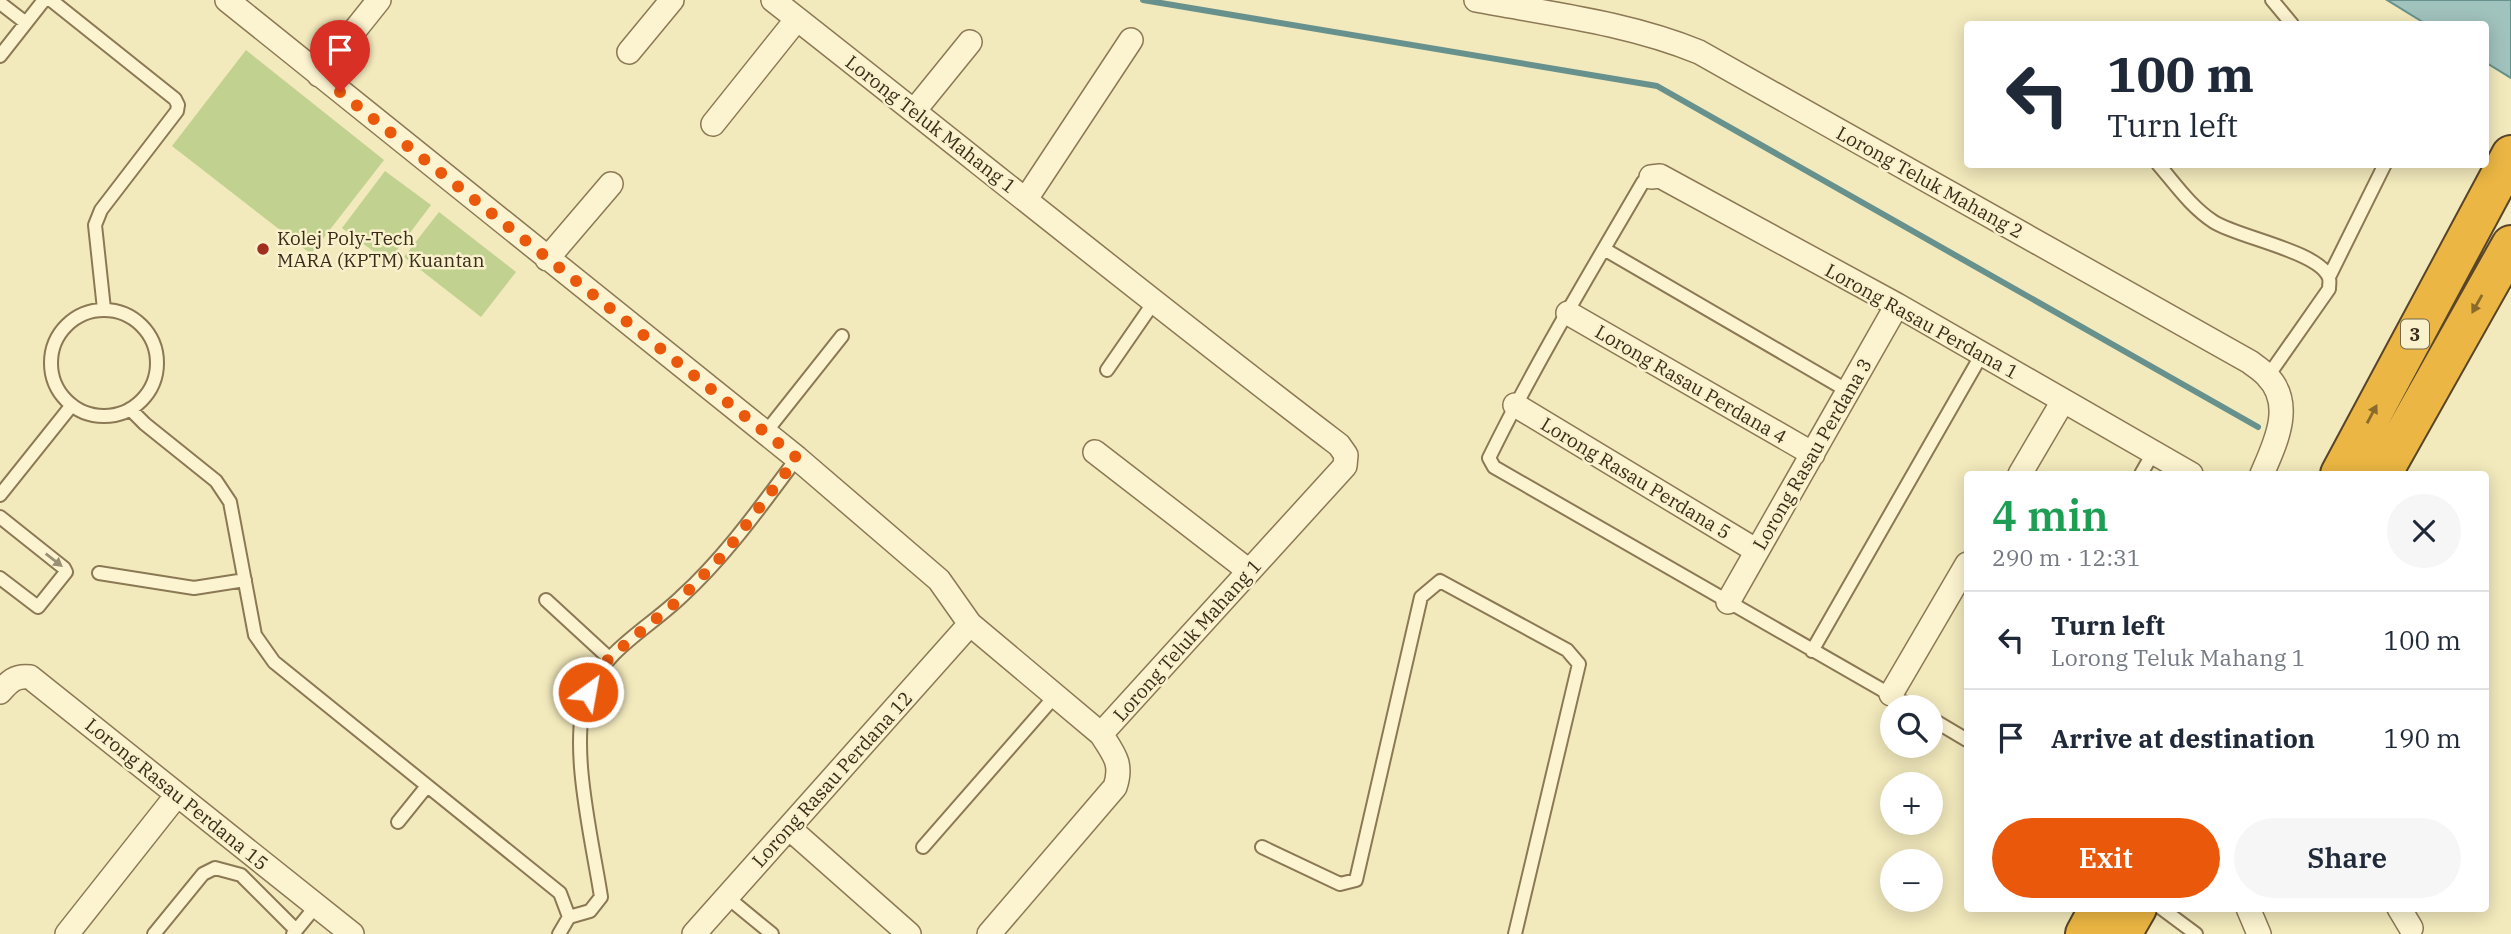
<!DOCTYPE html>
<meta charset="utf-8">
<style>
:root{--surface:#fff;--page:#f6f6f7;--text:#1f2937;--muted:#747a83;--line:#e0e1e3;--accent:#ea580c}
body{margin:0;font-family:"IBM Plex Serif",serif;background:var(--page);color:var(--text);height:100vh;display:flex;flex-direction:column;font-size:26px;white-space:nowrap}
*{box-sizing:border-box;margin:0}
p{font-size:23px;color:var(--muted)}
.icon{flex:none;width:38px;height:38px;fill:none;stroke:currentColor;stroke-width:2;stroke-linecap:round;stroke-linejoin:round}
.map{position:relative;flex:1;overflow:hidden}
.drawer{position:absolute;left:1964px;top:471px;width:525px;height:441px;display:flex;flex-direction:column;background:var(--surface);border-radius:7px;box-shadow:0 4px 18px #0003}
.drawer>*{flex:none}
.guide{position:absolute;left:1964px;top:21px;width:525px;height:147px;border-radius:7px;box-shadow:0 4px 18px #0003;background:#fff;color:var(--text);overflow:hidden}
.fabs{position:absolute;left:1880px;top:695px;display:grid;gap:14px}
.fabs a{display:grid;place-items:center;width:63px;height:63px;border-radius:50%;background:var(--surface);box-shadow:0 4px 18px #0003;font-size:35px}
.pin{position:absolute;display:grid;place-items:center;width:60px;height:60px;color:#fff;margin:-72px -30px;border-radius:50% 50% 50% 0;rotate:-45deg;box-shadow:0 0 7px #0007}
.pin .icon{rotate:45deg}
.me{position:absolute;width:77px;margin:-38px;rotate:32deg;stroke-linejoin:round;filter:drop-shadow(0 0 5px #0008)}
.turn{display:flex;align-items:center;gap:24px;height:147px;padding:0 28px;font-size:32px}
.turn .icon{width:91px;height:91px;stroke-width:2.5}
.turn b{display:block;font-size:49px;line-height:60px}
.round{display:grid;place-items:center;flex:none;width:74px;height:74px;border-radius:37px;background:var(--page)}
.headline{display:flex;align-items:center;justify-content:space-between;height:119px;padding:0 28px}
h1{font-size:42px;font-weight:600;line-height:52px;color:#1e9e55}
.cta{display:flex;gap:14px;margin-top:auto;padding:14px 28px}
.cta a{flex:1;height:80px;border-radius:42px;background:var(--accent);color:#fff;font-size:28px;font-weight:600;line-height:80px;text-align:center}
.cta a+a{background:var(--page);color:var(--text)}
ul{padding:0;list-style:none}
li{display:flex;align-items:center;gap:21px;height:98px;padding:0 28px;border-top:2px solid var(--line)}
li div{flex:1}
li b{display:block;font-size:26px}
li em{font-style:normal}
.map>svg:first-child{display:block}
.green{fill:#c1d18f}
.water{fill:#a1c3bd;stroke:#67918c;stroke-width:2}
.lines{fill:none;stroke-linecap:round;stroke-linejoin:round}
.stream{stroke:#67918c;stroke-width:6}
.lane-casing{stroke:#8b7854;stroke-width:16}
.street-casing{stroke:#8b7854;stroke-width:26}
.highway-casing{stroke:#584529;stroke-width:42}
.lane{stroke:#fcf4d0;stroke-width:12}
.street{stroke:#fcf4d0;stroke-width:23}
.highway{stroke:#ebb643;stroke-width:38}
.oneway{fill:#896b2c}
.oneway2{fill:#9a9075}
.route{stroke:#ea580c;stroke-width:12;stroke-dasharray:0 21.6}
.poi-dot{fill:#a02d1e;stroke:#f9f1cc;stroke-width:2.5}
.labels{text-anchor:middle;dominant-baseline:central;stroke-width:5;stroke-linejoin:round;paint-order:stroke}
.shield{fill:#f9f1cc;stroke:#73684f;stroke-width:2}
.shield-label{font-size:18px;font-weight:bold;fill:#392d1a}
.street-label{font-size:19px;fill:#392d1a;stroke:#f9f1cc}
.poi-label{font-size:19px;fill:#392d1a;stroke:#f9f1cc;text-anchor:start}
</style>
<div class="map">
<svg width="2511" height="934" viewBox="0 0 2511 934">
<rect width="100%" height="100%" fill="#f2e9bc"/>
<path class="green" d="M246,50L384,160L311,254L172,146Z
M385,171L431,205L388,262L342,228Z
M439,212L516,272L481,317L404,257Z"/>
<path class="water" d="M2387,0H2511V78L2485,62V24H2426Z"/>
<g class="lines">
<path class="stream" d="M1143,0L1657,86L2258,427"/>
<g class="lane-casing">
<path id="lane" d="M51,0L175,99L178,105L177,111L101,210L95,225L104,309
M2272,0L2292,24
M0,3L26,23
M0,56L44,0
M2158,164C2176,185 2191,207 2214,222C2237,237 2321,252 2329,278C2330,281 2329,285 2329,289L2268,376
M1651,177L1643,182C1590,273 1535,364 1489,458L1494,467L1912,707
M1604,249L1848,391
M2329,277L2385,164
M51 363a53 53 0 1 1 106 0a53 53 0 1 1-106 0Z
M1107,370L1154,302
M130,409L145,424L216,481L230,502L255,635L274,662L560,893L569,917L559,934
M765,433L842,336
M2141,474L2153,453
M0,495L72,405
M0,517L64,568L66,572L38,607L0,578
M99,573L194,588L245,580
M546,600L609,658
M1812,651L1982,354
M1930,718L1967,740
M398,822L427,786
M923,847L1055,696
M1262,847L1340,884L1356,880L1421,597L1440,581L1567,650L1579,664L1515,934
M727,897L772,934
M2161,908L2196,934
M569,917L590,911L601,897C593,843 567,741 588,691C606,649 650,627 681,597C726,556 761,506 797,458
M154,934L203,874L215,868L241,875L296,930
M293,934L316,906"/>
</g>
<g class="street-casing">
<path id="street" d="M227,0L797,458L939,580L970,624L1101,734C1114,754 1123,764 1115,787L989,934
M773,0C962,148 1148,300 1339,445L1346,455L1345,466L1101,734
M1476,0C1551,14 1628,23 1699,52L2250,362C2255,366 2262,370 2267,376C2295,404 2275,444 2262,474
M629,52L672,0
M319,75L379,0
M914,111L970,42
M713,124L797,19
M1651,177L1660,176L1897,305L2191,474
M1026,199L1131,40
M547,259L611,184
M1568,313L1813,454
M1515,405L1757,551
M1095,452L1249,571
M2020,474L2063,401
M1728,602L1897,305
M0,692C9,682 15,675 30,677L352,934
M1891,694L1967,564
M789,828L909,934
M2248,908L2259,934
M2399,908L2411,928
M67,934L177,795
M694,934L970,624"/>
</g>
<g class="highway-casing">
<path id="highway" d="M2340,474L2511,155
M2382,474L2511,245
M2085,934L2099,908
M2122,934L2137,908"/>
</g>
<use href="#lane" class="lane"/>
<use href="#street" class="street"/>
<use href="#highway" class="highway"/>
</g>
<defs><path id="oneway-solid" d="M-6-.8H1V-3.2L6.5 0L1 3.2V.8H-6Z" transform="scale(1.75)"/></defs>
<g class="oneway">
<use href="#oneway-solid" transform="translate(2477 304) rotate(119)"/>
<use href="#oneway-solid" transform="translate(2372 414) rotate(-62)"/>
</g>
<use class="oneway2" href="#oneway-solid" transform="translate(54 560) rotate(38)"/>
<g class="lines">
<path class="route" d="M340,92L797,458L724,554L681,598L609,658L588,692"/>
</g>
<circle class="poi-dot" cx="263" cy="249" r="7"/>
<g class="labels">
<rect class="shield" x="2401" y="319.5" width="28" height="29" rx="5"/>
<g class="shield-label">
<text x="2415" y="334">3</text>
</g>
<g class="street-label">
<text transform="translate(931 124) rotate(38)">Lorong Teluk Mahang 1</text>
<text transform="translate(1930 182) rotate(29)">Lorong Teluk Mahang 2</text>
<text transform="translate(1922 321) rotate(29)">Lorong Rasau Perdana 1</text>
<text transform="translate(1691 384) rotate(30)">Lorong Rasau Perdana 4</text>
<text transform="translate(1812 454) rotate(-60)">Lorong Rasau Perdana 3</text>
<text transform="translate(1636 478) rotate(31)">Lorong Rasau Perdana 5</text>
<text transform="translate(1187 640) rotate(-48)">Lorong Teluk Mahang 1</text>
<text transform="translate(832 779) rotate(-48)">Lorong Rasau Perdana 12</text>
<text transform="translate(177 794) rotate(39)">Lorong Rasau Perdana 15</text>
</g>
<g class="poi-label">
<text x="277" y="238">Kolej Poly-Tech<tspan x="277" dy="22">MARA (KPTM) Kuantan</tspan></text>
</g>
</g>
</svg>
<div class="fabs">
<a><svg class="icon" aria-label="search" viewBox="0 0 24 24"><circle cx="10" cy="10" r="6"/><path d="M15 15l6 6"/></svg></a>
<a>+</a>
<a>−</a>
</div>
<div class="pin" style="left:340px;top:92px;background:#d93025"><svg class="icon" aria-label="arrive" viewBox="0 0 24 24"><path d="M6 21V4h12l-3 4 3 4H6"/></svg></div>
<svg class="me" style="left:588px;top:692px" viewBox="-20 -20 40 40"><circle r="17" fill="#ea580c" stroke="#fff" stroke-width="3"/><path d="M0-11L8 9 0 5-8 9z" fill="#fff"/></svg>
<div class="guide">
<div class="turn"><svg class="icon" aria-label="left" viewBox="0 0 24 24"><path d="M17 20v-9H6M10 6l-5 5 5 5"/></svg><div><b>100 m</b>Turn left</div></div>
</div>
<section class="drawer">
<div class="headline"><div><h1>4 min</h1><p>290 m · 12:31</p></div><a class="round"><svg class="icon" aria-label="close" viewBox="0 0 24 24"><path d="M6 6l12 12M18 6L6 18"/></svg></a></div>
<ul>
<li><svg class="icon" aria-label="left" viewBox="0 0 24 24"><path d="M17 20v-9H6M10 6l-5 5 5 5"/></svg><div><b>Turn left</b><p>Lorong Teluk Mahang 1</p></div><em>100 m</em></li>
<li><svg class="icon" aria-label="arrive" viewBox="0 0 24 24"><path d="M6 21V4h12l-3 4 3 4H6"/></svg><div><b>Arrive at destination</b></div><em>190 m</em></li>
</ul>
<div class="cta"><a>Exit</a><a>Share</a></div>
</section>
</div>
